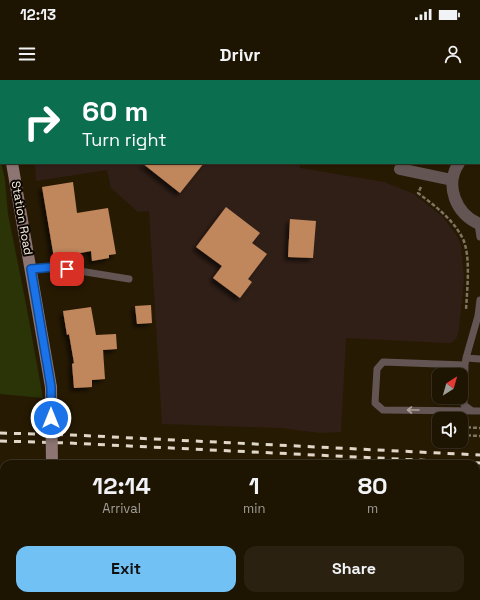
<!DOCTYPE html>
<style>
:root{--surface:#1d1402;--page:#2a2111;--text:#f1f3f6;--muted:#a09e99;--line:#3b3324;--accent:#72c1f5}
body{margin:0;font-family:"Space Grotesk",sans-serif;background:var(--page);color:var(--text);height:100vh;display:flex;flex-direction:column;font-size:15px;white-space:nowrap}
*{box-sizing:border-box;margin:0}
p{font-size:13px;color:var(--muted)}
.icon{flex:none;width:22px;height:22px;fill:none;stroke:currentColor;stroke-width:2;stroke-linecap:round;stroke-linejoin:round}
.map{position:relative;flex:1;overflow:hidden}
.side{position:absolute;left:0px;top:380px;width:480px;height:140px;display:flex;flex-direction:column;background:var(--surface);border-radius:12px 12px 0 0;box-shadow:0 1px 3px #0004,0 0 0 1px var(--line)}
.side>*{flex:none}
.hud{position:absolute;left:0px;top:0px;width:480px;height:84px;box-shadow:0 1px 3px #0004,0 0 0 1px var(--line);background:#0b6e4f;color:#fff;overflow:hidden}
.needle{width:26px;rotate:37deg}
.controls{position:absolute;left:432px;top:288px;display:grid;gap:8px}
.controls a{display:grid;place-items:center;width:36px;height:36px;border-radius:8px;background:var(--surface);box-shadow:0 1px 3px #0004,0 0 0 1px var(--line);font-size:20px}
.pin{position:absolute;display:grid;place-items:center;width:34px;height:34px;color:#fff;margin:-17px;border-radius:8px;box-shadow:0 2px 6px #0006}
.me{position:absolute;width:44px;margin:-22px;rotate:0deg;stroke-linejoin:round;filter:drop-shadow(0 0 3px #0008)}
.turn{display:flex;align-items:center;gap:14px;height:84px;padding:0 16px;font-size:18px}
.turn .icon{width:52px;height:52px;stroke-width:2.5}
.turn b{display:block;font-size:28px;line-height:34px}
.eta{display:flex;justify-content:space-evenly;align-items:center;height:68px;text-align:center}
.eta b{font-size:24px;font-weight:700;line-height:28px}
.action{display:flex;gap:8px;margin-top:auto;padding:8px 16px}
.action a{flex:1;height:46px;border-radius:12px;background:var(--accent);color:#111;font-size:16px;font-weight:700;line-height:46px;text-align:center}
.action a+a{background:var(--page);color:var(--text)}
.status{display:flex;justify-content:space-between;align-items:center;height:28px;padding:0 20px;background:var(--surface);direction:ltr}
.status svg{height:11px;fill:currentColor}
header{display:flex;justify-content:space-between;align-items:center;height:52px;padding:0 16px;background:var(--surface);font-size:18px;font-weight:700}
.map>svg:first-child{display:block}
.commercial{fill:#301f17}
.green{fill:#2a3407}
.building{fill:#c0875d;filter:url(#shadow)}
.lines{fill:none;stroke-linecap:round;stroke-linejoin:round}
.path{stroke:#807562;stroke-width:2.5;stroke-dasharray:4 2;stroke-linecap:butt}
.lane{stroke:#635553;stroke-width:7}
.street{stroke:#635553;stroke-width:12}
.secondary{stroke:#8c7572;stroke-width:12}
.rail{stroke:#e0d7c8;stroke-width:3;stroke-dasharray:7 7;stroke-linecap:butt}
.secondary-bridge{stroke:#8c7572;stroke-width:12}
.oneway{stroke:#aea29a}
.route-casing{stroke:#114b97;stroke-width:10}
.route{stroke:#1a73e8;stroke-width:7}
.labels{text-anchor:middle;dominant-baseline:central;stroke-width:4;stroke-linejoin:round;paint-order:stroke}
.street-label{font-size:12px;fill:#f8efe1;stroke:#0b0601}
</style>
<div class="status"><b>12:13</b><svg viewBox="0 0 49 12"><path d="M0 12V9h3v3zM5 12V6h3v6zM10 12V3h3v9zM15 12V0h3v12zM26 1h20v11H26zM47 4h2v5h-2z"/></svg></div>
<header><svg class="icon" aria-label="menu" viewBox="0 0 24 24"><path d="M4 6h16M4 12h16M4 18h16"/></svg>Drivr<svg class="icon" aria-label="person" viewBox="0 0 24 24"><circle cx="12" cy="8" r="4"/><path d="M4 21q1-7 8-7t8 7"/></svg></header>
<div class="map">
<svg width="480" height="520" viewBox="0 0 480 520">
<defs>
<filter id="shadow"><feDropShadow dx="-3.5" dy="3.5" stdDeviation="2" flood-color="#0009"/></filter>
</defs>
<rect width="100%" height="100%" fill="#271a03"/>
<path class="commercial" d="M21,0H280L281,1H21Z
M35,83H299L300,88L384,102L414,114L443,137L457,156L461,165L464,198L459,250L456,259L451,263H445L346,258L341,352L320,353L281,348L162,344L149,131L138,132L111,108L107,90L36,101Z
M0,390L4,391V516H5V520H0Z
M185,516H200L258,520H185Z
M290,516H404V520H290Z"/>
<path class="green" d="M0,78L5,100L8,134L26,224L43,318L0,314Z"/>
<path class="building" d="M142,83H204L180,113Z
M73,102L77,133L108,128L116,174L109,175V178L92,181L91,171L54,178L42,107Z
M226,127L260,153L252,163L267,174L248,199L252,202L240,218L213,198L222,186L196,167Z
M290,139L316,141L313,178L288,177Z
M151,225L152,243L137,244L135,226Z
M91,227L96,255L116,254L117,269L103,270L105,299L92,300V307L74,308L72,284L74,283L69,254L67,255L63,231Z"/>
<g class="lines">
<path class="path" d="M9,0V1
M470,0L471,1
M0,64H1
M421,107L418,113C435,126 453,139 463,159C471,177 467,210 466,230
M461,347L480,348
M461,355L480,356
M476,402H480
M476,409H480"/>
<path class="lane" d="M478,144L480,157
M31,189L55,187L129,199
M480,220L478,236L466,278L465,285L383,282L377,289L375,323L383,330L480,331
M466,278L480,279
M465,285L464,325L471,330
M0,434L4,435"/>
<path class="street" d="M479,55L480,52
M479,66H480
M459,83C444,105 456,135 480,144
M400,89L452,100"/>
<path class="secondary" d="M0,25L1,29
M12,83L51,307
M39,516V520"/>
<path class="rail" d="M0,353L72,355L480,375
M0,361L68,363L480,383"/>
<path class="secondary-bridge" d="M51,307L52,384"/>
</g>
<defs><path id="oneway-shaft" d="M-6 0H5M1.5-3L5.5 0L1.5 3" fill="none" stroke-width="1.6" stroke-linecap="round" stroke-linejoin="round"/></defs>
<use class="oneway" href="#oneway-shaft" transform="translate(413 330) rotate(-180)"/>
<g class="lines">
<g class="route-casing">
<path id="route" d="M51,338V307L31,189L55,187L67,189"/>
</g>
<use href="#route" class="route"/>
</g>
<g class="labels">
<g class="street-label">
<text transform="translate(22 138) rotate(80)">Station Road</text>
</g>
</g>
</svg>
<div class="controls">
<a><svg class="needle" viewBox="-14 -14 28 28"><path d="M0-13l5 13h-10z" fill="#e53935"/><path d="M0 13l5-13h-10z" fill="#a09e99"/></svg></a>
<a><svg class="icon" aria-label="sound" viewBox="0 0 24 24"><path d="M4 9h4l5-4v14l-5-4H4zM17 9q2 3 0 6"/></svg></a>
</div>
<div class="pin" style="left:67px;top:189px;background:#d93025"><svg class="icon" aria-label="arrive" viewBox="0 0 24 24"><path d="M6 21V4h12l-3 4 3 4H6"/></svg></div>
<svg class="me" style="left:51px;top:338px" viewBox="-20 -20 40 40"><circle r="17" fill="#1a73e8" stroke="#fff" stroke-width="3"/><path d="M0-11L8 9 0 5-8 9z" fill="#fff"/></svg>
<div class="hud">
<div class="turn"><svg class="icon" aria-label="right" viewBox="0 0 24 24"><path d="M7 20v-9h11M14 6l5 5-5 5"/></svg><div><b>60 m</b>Turn right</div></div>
</div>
<section class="side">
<div class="eta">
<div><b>12:14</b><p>Arrival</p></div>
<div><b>1</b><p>min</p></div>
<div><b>80</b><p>m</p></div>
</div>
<div class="action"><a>Exit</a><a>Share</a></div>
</section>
</div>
